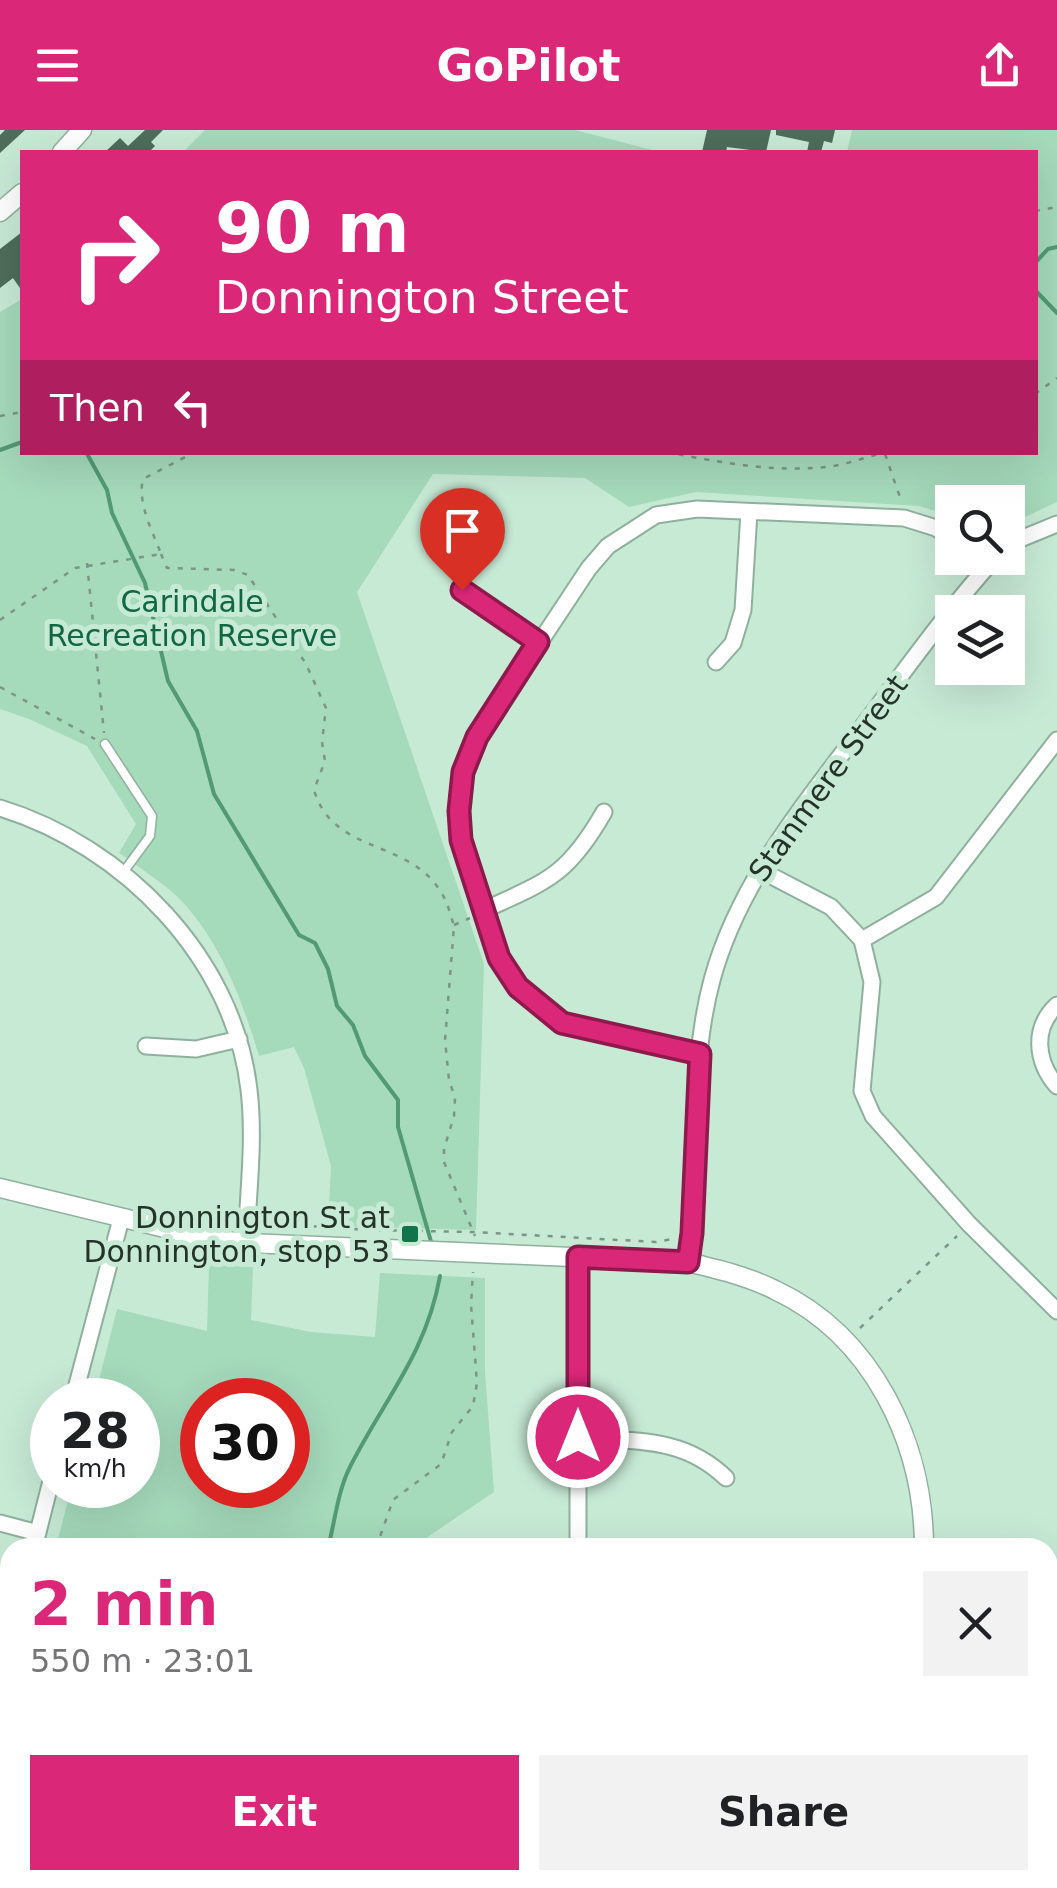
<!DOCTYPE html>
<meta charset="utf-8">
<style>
:root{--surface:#fff;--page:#f2f2f2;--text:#202124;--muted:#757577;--accent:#db2777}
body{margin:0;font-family:"DejaVu Sans",sans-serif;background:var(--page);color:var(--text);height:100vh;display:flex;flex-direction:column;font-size:38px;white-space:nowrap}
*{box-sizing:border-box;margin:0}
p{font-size:32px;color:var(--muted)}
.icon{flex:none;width:55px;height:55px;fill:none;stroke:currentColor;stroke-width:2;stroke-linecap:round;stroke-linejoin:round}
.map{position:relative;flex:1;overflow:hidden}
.drawer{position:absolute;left:0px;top:1408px;width:1058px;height:352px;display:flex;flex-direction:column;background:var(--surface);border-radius:30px 30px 0 0;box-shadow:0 10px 40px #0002}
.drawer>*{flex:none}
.guide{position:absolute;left:20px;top:20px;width:1018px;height:305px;border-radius:0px;box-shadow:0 10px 40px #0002;background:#db2777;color:#fff;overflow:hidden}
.buttons{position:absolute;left:935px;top:355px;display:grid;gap:20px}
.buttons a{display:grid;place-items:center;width:90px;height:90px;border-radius:0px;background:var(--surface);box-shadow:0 10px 40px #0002;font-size:50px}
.speed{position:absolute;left:30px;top:1248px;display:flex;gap:20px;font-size:50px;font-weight:700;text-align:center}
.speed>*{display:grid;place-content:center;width:130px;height:130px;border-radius:50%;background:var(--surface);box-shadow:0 10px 40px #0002;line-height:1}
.speed small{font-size:25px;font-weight:400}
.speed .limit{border:15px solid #d22;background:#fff;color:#111}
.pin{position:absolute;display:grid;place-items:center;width:85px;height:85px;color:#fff;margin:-102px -42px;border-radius:50% 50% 50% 0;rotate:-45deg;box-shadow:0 0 10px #0007}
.pin .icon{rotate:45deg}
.me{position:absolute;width:110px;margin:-55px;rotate:0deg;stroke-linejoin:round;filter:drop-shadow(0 0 8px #0008)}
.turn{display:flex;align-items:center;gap:35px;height:210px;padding:0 30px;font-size:45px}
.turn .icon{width:130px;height:130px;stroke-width:2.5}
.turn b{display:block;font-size:70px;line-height:85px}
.then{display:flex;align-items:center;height:95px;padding:0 30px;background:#0003;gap:20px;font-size:38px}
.round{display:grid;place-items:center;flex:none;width:105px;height:105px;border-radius:0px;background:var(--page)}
.overview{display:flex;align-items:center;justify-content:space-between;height:170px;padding:0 30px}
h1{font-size:60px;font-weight:800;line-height:75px;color:var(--accent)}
.cta{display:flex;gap:20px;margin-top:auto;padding:20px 30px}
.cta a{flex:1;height:115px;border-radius:0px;background:var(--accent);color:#fff;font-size:40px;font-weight:800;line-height:115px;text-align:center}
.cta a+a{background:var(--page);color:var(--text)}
header{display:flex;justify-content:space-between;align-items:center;height:130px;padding:0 30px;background:var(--accent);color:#fff;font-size:45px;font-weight:800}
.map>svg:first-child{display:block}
.green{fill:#a5dabb;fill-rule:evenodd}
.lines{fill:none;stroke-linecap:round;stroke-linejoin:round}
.stream{stroke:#529a74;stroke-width:4}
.building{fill:#4e6d5b}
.service-casing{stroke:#8fb09d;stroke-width:11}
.minor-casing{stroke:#8fb09d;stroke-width:19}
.tertiary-casing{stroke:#8fb09d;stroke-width:21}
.path{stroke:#7c9586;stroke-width:2.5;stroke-dasharray:5 8;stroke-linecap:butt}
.service{stroke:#fff;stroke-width:8}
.minor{stroke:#fff;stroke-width:15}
.tertiary{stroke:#fff;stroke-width:18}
.route-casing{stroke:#8e194d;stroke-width:25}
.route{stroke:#db2777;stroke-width:18}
.poi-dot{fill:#11744b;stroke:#c7ead5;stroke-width:4}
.labels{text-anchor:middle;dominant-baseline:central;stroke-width:10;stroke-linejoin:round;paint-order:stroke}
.park-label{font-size:30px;fill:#116743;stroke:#c7ead5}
.street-label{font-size:30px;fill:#24322a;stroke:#c7ead5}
.poi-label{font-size:30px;fill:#24322a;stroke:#c7ead5;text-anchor:end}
</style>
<header><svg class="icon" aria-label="menu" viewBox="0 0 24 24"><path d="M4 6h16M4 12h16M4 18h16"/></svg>GoPilot<svg class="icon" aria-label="share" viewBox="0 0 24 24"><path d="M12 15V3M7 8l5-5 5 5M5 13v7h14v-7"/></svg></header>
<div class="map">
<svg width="1057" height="1758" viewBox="0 0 1057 1758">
<rect width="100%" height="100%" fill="#c7ead5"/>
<path class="green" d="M205,0H575L660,22H183Z
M852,0H1057V372L1008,395V372H952V391L942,383L919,376L696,362L629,377L585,348L433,344L357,462L484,834L476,1100L328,1096L331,1036L304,938L294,917L259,926C242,869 217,801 170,760C154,747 136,735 119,723L136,694L87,616L29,589L0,579V182L22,169V322H1035V22H847Z
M209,1135L253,1137L251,1190L311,1202L375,1207L380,1143L485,1148V1242L494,1362L413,1417H56L72,1355H138V1270H94L117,1179L207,1201ZM202,1270H288V1355H202Z
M10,1599V1750H723L731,1758H520L505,1753L503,1758H0V1638Z"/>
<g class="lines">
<path class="stream" d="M1035,133L1048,119L1057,117
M1035,160L1057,183
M0,320L22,312
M86,322L107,360L112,383L145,453L168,551L197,601L214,664L299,805L315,813L328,839L337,876L353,895L365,926L398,970V997L432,1115
M328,1418C335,1391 338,1359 351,1335C385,1268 426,1224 440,1146
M639,1750L653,1758"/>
</g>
<path class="building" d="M5,0H25L0,23V5Z
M145,0H163L151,12L155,16L149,22H105L120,8L128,16Z
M707,0H771L766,22L727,17L726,22H702Z
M776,0H835L832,13L824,11L821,22H807L809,12L776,5Z
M22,102V161L13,148L0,158V119Z"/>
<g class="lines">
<g class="service-casing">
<path id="service" d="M105,614L152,686L150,706L122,744"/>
</g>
<g class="minor-casing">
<path id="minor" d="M1008,414L1057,394
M462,460L539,513
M716,532L733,513L743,480L749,382
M0,678C124,716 234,828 249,960C255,1010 248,1063 246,1113
M760,740L831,777L862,810L872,852L862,961L873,986L969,1094L1057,1181
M484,780C548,751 568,745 604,682
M862,810L936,767L1057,610
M1057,875C1032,898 1036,932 1057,956
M146,916L196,919L239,909
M700,923L586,901L562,893L537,876L518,857L499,828L461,710L459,681L463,643L477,607L589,438L608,416L656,385L697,379L904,388L936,398L952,410
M578,1127V1418
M687,1132C701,1039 687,942 712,850C738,753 804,675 863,596C906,539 947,481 995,428
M73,1270L121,1089
M578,1307C634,1312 683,1306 726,1348
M0,1393L38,1403
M34,1418L52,1347
M1048,1473H1057
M0,1553L10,1513"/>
</g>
<g class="tertiary-casing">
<path id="tertiary" d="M62,22L82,0
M0,82L22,63
M0,1058L210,1109L246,1113L687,1132C717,1139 747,1146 775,1160C873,1206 924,1313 924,1418
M908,1758V1750"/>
</g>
<path class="path" d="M1035,81L1057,77
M1035,264L1057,248
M0,286L22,282
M666,322C719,332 778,344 833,336C851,333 869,326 887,322
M885,324L902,373
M161,424L167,438L234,440L248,445L306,534L326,578L322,612L325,631L314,660C333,724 406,709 439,759C447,770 450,783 454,796L445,910L449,950L455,968L454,986L444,1019V1032L475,1106
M87,433L104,603
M0,490L75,438L161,424C153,402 137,373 143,349L195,322
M0,557L95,609
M454,795L470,788
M262,1093L370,1100L473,1102L656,1112L672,1109
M860,1198L957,1106
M376,1418L393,1370L441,1334L452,1302L473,1276L477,1253L471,1175L473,1142
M593,1750L619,1758
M705,1750L713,1758
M493,1758L496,1750"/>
<use href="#service" class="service"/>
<use href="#minor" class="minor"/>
<use href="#tertiary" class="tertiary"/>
</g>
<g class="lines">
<g class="route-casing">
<path id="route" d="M462,460L538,512L477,607L463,642L459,681L461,710L499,828L518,857L562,893L700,924L692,1103L688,1132L578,1127V1307"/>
</g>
<use href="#route" class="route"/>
</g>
<rect class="poi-dot" x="400" y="1094" width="20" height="20" rx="5"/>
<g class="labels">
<g class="park-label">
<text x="192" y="471">Carindale<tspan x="192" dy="34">Recreation Reserve</tspan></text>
</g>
<g class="street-label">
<text transform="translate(828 648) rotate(-54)">Stanmere Street</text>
</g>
<g class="poi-label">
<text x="390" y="1087">Donnington St at<tspan x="390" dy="34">Donnington, stop 53</tspan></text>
</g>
</g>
</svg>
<div class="buttons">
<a><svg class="icon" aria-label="search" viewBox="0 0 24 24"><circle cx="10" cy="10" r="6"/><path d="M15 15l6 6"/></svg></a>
<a><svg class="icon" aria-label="layers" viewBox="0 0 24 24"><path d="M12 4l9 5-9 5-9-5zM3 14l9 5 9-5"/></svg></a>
</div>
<div class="speed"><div>28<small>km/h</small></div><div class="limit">30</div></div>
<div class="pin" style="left:462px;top:460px;background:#d93025"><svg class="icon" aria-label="arrive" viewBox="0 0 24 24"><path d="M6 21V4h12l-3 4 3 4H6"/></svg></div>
<svg class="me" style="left:578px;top:1307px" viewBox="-20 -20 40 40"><circle r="17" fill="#db2777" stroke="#fff" stroke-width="3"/><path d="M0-11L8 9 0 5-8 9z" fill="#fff"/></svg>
<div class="guide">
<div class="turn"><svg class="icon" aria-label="right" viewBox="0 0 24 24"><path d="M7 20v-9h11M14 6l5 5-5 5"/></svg><div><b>90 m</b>Donnington Street</div></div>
<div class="then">Then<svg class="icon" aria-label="left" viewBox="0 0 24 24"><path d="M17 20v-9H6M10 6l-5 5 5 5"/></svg></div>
</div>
<section class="drawer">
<div class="overview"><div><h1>2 min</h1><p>550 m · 23:01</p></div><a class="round"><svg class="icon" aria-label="close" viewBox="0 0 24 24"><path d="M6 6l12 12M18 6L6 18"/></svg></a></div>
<div class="cta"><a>Exit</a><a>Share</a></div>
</section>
</div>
